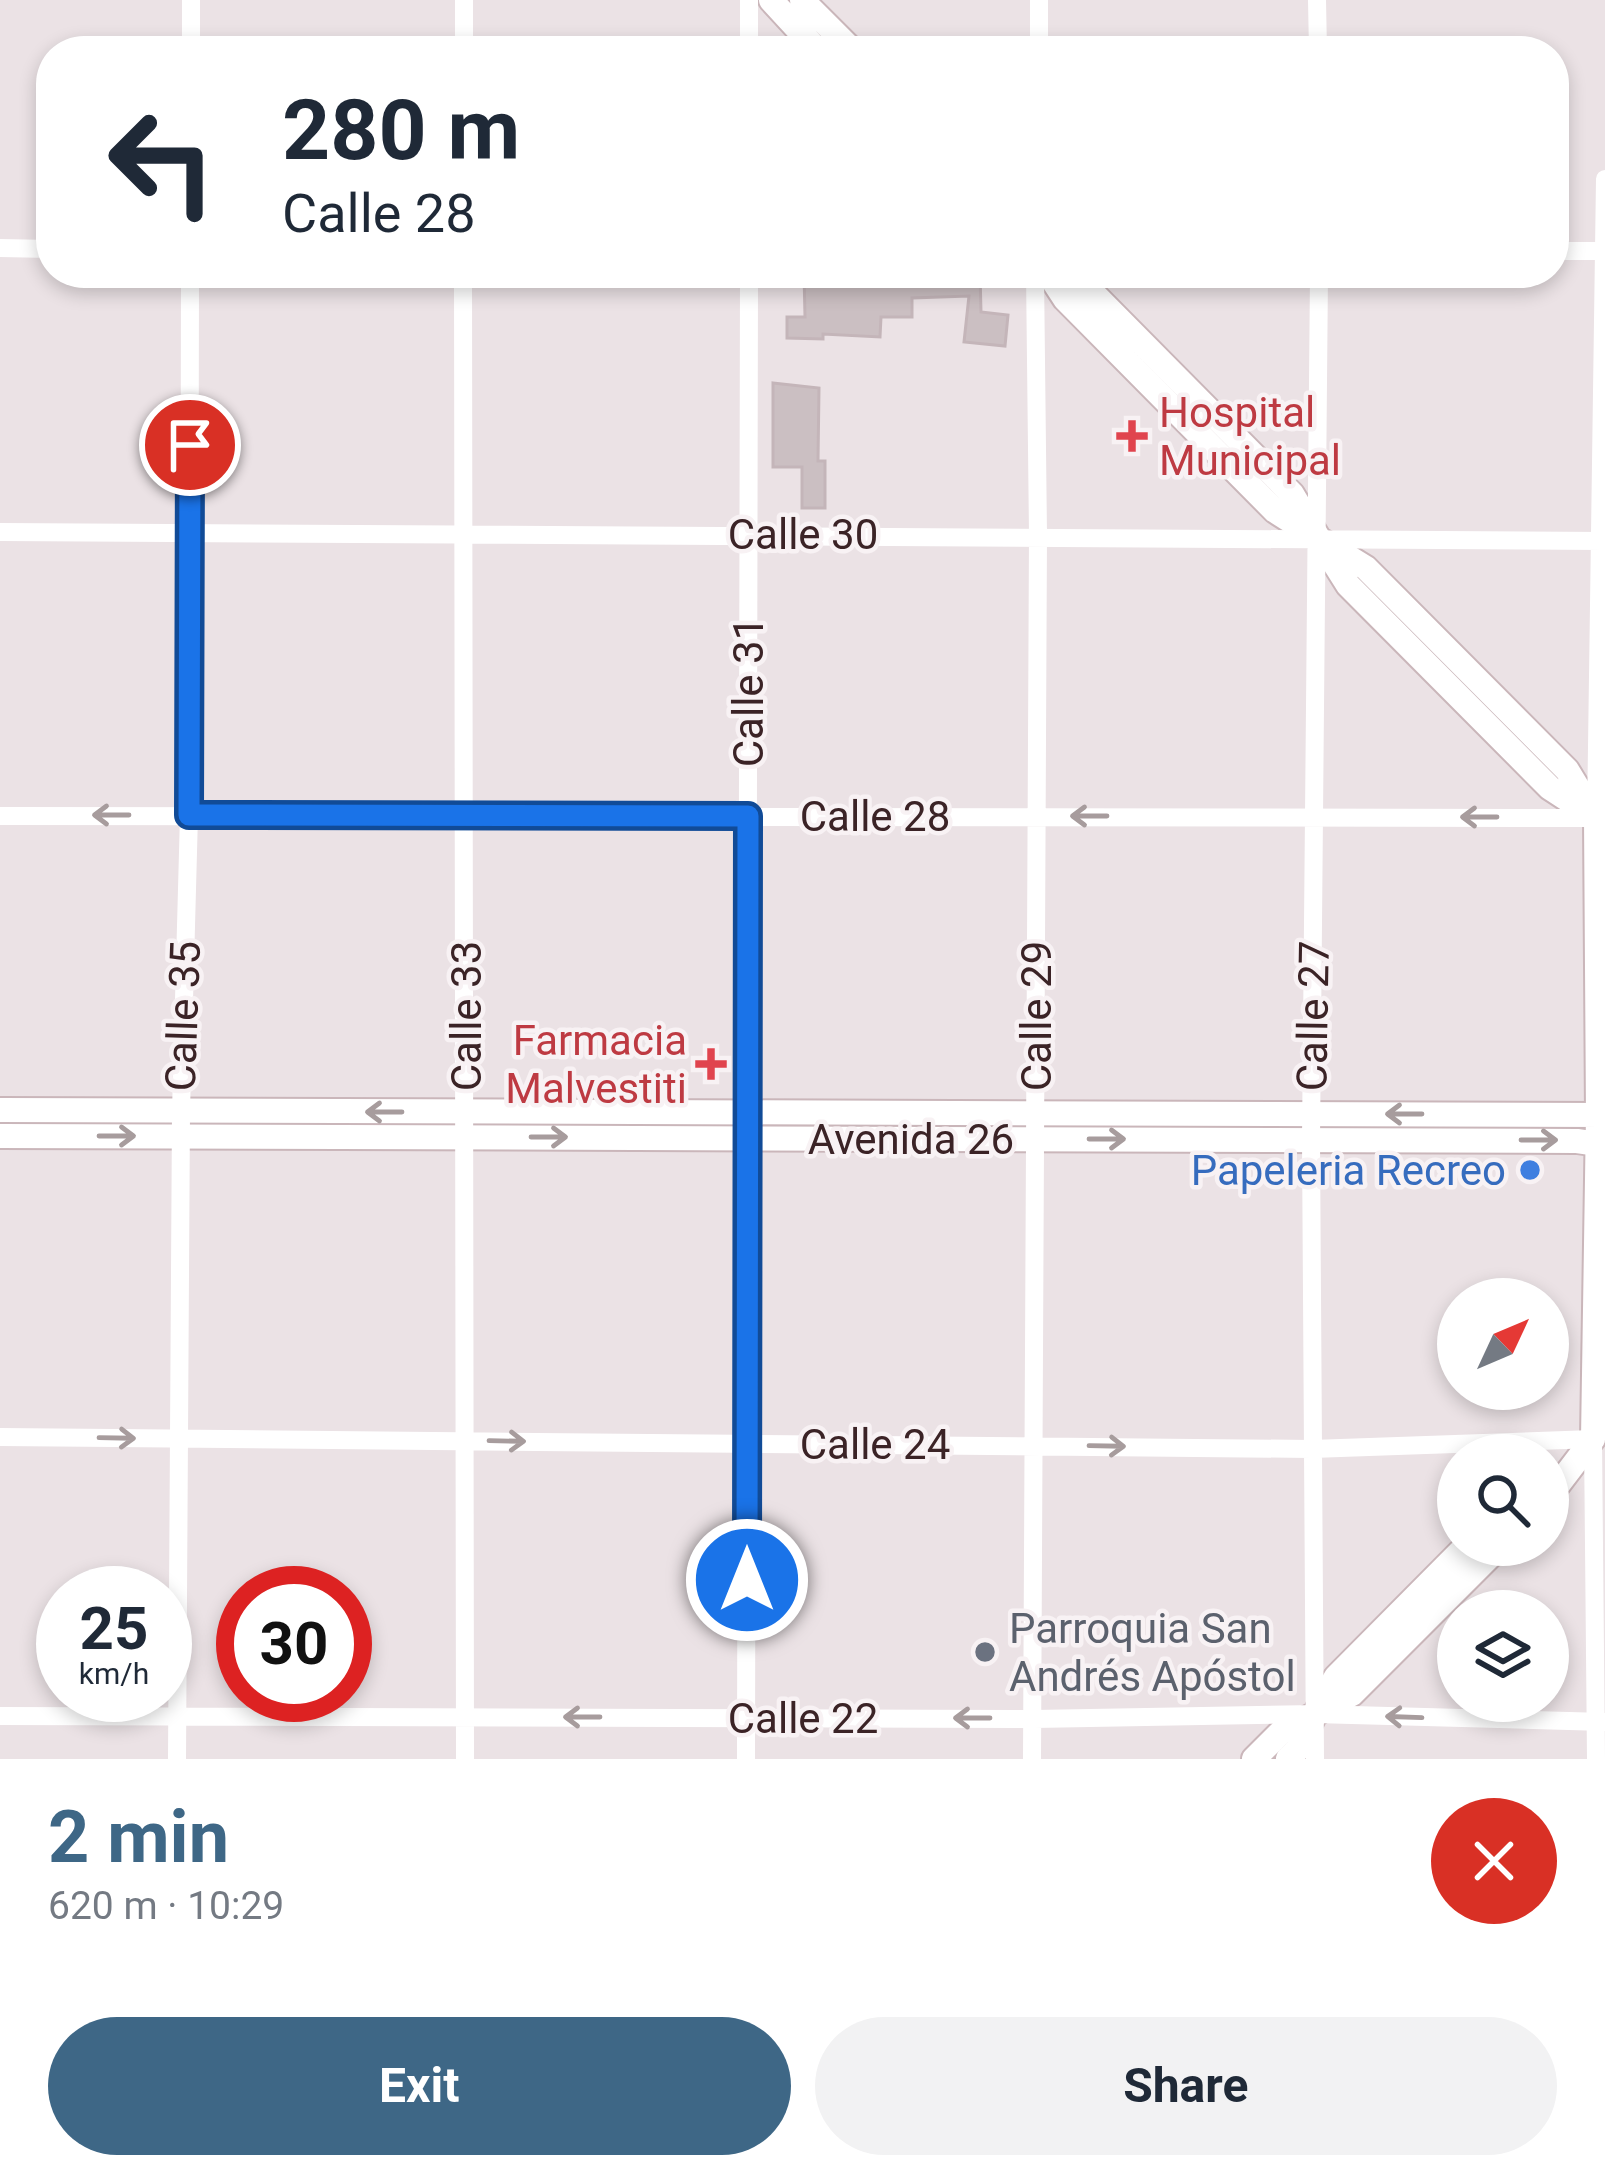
<!DOCTYPE html>
<meta charset="utf-8">
<style>
:root{--surface:#fff;--page:#f2f2f3;--text:#1f2937;--muted:#747a83;--accent:#3e6786}
body{margin:0;font-family:Roboto,sans-serif;background:var(--page);color:var(--text);height:100vh;display:flex;flex-direction:column;font-size:45px;white-space:nowrap}
*{box-sizing:border-box;margin:0}
p{font-size:39px;color:var(--muted)}
.icon{flex:none;width:66px;height:66px;fill:none;stroke:currentColor;stroke-width:2;stroke-linecap:round;stroke-linejoin:round}
.map{position:relative;height:1759px;overflow:hidden}
.sheet{display:flex;flex-direction:column;background:var(--surface);flex:1}
.sheet>*{flex:none}
.banner{position:absolute;left:36px;top:36px;width:1533px;height:252px;border-radius:48px;box-shadow:0 6px 18px #0003;background:#fff;color:var(--text);overflow:hidden}
.needle{width:78px;rotate:46deg}
.controls{position:absolute;left:1437px;top:1278px;display:grid;gap:24px}
.controls a{display:grid;place-items:center;width:132px;height:132px;border-radius:50%;background:var(--surface);box-shadow:0 6px 18px #0003;font-size:60px}
.speed{position:absolute;left:36px;top:1566px;display:flex;gap:24px;font-size:60px;font-weight:700;text-align:center}
.speed>*{display:grid;place-content:center;width:156px;height:156px;border-radius:50%;background:var(--surface);box-shadow:0 6px 18px #0003;line-height:1}
.speed small{font-size:30px;font-weight:400}
.speed .limit{border:18px solid #d22;background:#fff;color:#111}
.pin{position:absolute;display:grid;place-items:center;width:102px;height:102px;color:#fff;margin:-51px;border:6px solid #fff;border-radius:50%;box-shadow:0 3px 12px #0007}
.me{position:absolute;width:132px;margin:-66px;rotate:0deg;stroke-linejoin:round;filter:drop-shadow(0 0 9px #0008)}
.turn{display:flex;align-items:center;gap:42px;height:252px;padding:0 48px;font-size:54px}
.turn .icon{width:156px;height:156px;stroke-width:2.5}
.turn b{display:block;font-size:84px;line-height:102px}
.round{display:grid;place-items:center;flex:none;width:126px;height:126px;border-radius:63px;background:var(--page)}
.headline{display:flex;align-items:center;justify-content:space-between;height:204px;padding:0 48px}
h1{font-size:72px;font-weight:700;line-height:90px;color:var(--accent)}
.cta{display:flex;gap:24px;margin-top:auto;padding:24px 48px}
.cta a{flex:1;height:138px;border-radius:72px;background:var(--accent);color:#fff;font-size:48px;font-weight:700;line-height:138px;text-align:center}
.cta a+a{background:var(--page);color:var(--text)}
.map>svg:first-child{display:block}
.building{fill:#cbbfc2;stroke:#c4b5b9;stroke-width:3}
.lines{fill:none;stroke-linecap:round;stroke-linejoin:round}
.secondary-casing{stroke:#cab6ba;stroke-width:28}
.street{stroke:#fff;stroke-width:18}
.secondary{stroke:#fff;stroke-width:24}
.oneway{stroke:#a79c9d}
.route-casing{stroke:#114b97;stroke-width:30}
.route{stroke:#1a73e8;stroke-width:21}
.health-dot{fill:#e0444e;stroke:#f8f2f4;stroke-width:4.5}
.shop-dot{fill:#3f7fe0;stroke:#f8f2f4;stroke-width:4.5}
.worship-dot{fill:#6b7280;stroke:#f8f2f4;stroke-width:4.5}
.labels{text-anchor:middle;dominant-baseline:central;stroke-width:9;stroke-linejoin:round;paint-order:stroke}
.health-label{font-size:42px;fill:#be3a42;stroke:#f8f2f4;text-anchor:start}
.street-label{font-size:42px;fill:#3b2326;stroke:#f8f2f4}
.shop-label{font-size:42px;fill:#366cbe;stroke:#f8f2f4;text-anchor:end}
.worship-label{font-size:42px;fill:#5b616d;stroke:#f8f2f4;text-anchor:start}
</style>
<div class="map">
<svg width="1605" height="1759" viewBox="0 0 1605 1759">
<rect width="100%" height="100%" fill="#ebe2e5"/>
<path class="building" d="M804,273H980L981,312L1008,315L1005,346L964,342L969,296L912,298V317H881L880,337L823,334V339L787,338V317H805Z
M773,383L819,388L818,461H825V508H802V467H773Z"/>
<g class="lines">
<g class="secondary-casing">
<path id="secondary" d="M771,0L818,51
M802,0L853,51
M1048,273L1065,299L1275,511L1319,539L1348,585L1550,788L1596,818
M1068,273L1082,282L1292,494L1319,539L1366,568L1567,770L1592,811
M0,1110L1605,1115
M0,1136L1577,1141L1605,1145
M1593,1439L1598,1115L1596,818
M1548,1498L1593,1439
M1254,1759L1281,1732L1315,1714L1336,1677L1467,1545
M1288,1759L1298,1749L1315,1714L1352,1694L1501,1545"/>
</g>
<path class="street" d="M1317,0L1318,51
M191,51V0
M464,51V0
M749,51V0
M1039,51V0
M0,248L51,249
M1554,251H1605
M463,273L465,1759
M0,532L1605,541
M0,816L1596,818L1605,179
M0,1437L1312,1449L1593,1439L1596,1759
M0,1716L1034,1719L1315,1714L1605,1722
M177,1759L181,1111L189,815L190,273
M746,1759L749,273
M1032,1759L1038,535L1035,273
M1315,1759L1311,1140L1319,273"/>
<use href="#secondary" class="secondary"/>
</g>
<defs><path id="oneway-shaft" d="M-6 0H5M1.5-3L5.5 0L1.5 3" fill="none" stroke-width="1.6" stroke-linecap="round" stroke-linejoin="round" transform="scale(3)"/></defs>
<g class="oneway">
<use href="#oneway-shaft" transform="translate(111 815) rotate(180)"/>
<use href="#oneway-shaft" transform="translate(1089 816) rotate(-180)"/>
<use href="#oneway-shaft" transform="translate(1479 817) rotate(-180)"/>
<use href="#oneway-shaft" transform="translate(384 1112) rotate(-180)"/>
<use href="#oneway-shaft" transform="translate(1404 1114) rotate(-180)"/>
<use href="#oneway-shaft" transform="translate(117 1136)"/>
<use href="#oneway-shaft" transform="translate(549 1137)"/>
<use href="#oneway-shaft" transform="translate(1107 1139)"/>
<use href="#oneway-shaft" transform="translate(1539 1140)"/>
<use href="#oneway-shaft" transform="translate(117 1438) rotate(1)"/>
<use href="#oneway-shaft" transform="translate(507 1441) rotate(1)"/>
<use href="#oneway-shaft" transform="translate(1107 1446) rotate(1)"/>
<use href="#oneway-shaft" transform="translate(582 1717) rotate(-180)"/>
<use href="#oneway-shaft" transform="translate(1404 1717) rotate(-178)"/>
<use href="#oneway-shaft" transform="translate(972 1718) rotate(-180)"/>
</g>
<g class="lines">
<g class="route-casing">
<path id="route" d="M190,445L189,815L748,816L747,1580"/>
</g>
<use href="#route" class="route"/>
</g>
<g class="health-dot">
<path d="M1126 418h12v12h12v12h-12v12h-12v-12h-12v-12h12z"/>
<path d="M705 1046h12v12h12v12h-12v12h-12v-12h-12v-12h12z"/>
</g>
<circle class="shop-dot" cx="1530" cy="1170" r="12"/>
<circle class="worship-dot" cx="985" cy="1652" r="12"/>
<g class="labels">
<g class="health-label">
<text x="1159" y="412">Hospital<tspan x="1159" dy="48">Municipal</tspan></text>
<text x="687" y="1040" text-anchor="end">Farmacia<tspan x="687" dy="48">Malvestiti</tspan></text>
</g>
<g class="street-label">
<text x="803" y="534">Calle 30</text>
<text transform="translate(748 692) rotate(-90)">Calle 31</text>
<text x="875" y="816">Calle 28</text>
<text transform="translate(183 1016) rotate(-88)">Calle 35</text>
<text transform="translate(466 1016) rotate(-90)">Calle 33</text>
<text transform="translate(1036 1016) rotate(-90)">Calle 29</text>
<text transform="translate(1313 1016) rotate(-89)">Calle 27</text>
<text x="911" y="1139">Avenida 26</text>
<text x="875" y="1444">Calle 24</text>
<text x="803" y="1718">Calle 22</text>
</g>
<g class="shop-label">
<text x="1506" y="1170">Papeleria Recreo</text>
</g>
<g class="worship-label">
<text x="1009" y="1628">Parroquia San<tspan x="1009" dy="48">Andrés Apóstol</tspan></text>
</g>
</g>
</svg>
<div class="controls">
<a><svg class="needle" viewBox="-14 -14 28 28"><path d="M0-13l5 13h-10z" fill="#e53935"/><path d="M0 13l5-13h-10z" fill="#747a83"/></svg></a>
<a><svg class="icon" aria-label="search" viewBox="0 0 24 24"><circle cx="10" cy="10" r="6"/><path d="M15 15l6 6"/></svg></a>
<a><svg class="icon" aria-label="layers" viewBox="0 0 24 24"><path d="M12 4l9 5-9 5-9-5zM3 14l9 5 9-5"/></svg></a>
</div>
<div class="speed"><div>25<small>km/h</small></div><div class="limit">30</div></div>
<div class="pin" style="left:190px;top:445px;background:#d93025"><svg class="icon" aria-label="arrive" viewBox="0 0 24 24"><path d="M6 21V4h12l-3 4 3 4H6"/></svg></div>
<svg class="me" style="left:747px;top:1580px" viewBox="-20 -20 40 40"><circle r="17" fill="#1a73e8" stroke="#fff" stroke-width="3"/><path d="M0-11L8 9 0 5-8 9z" fill="#fff"/></svg>
<div class="banner">
<div class="turn"><svg class="icon" aria-label="left" viewBox="0 0 24 24"><path d="M17 20v-9H6M10 6l-5 5 5 5"/></svg><div><b>280 m</b>Calle 28</div></div>
</div>
</div>
<section class="sheet">
<div class="headline"><div><h1>2 min</h1><p>620 m · 10:29</p></div><a class="round" style="background:#d93025;color:#fff"><svg class="icon" aria-label="close" viewBox="0 0 24 24"><path d="M6 6l12 12M18 6L6 18"/></svg></a></div>
<div class="cta"><a>Exit</a><a>Share</a></div>
</section>
